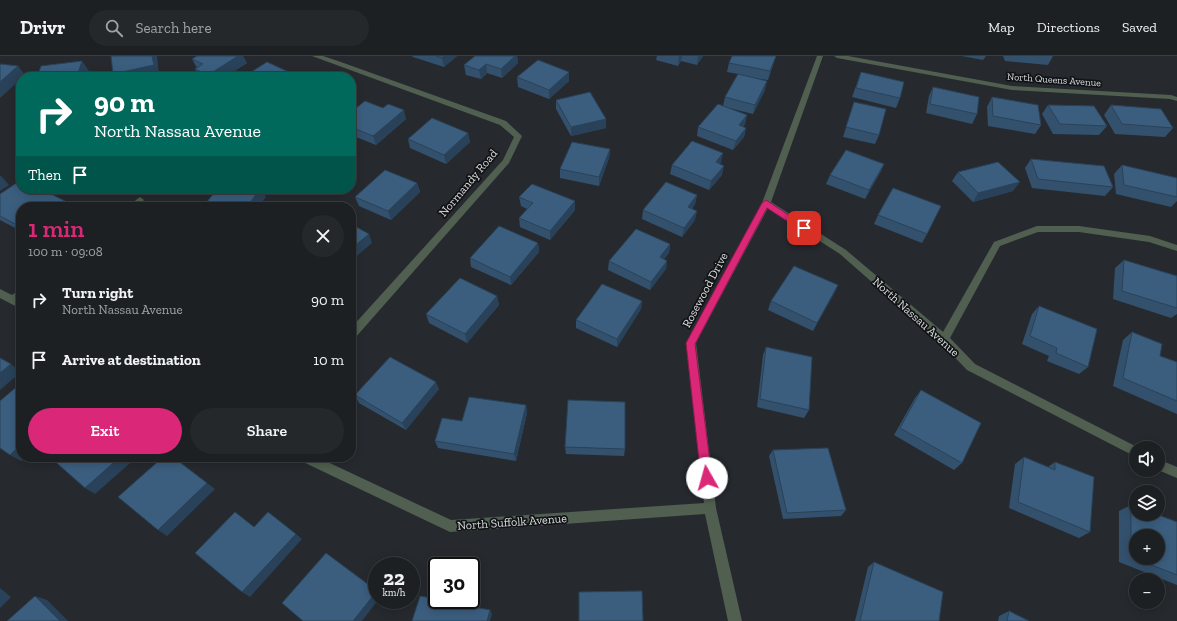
<!DOCTYPE html>
<meta charset="utf-8">
<style>
:root{--surface:#1c2023;--page:#25282b;--text:#f1f3f6;--muted:#a0a3a6;--line:#3a3e41;--accent:#db2777}
body{margin:0;font-family:"Zilla Slab",serif;background:var(--page);color:var(--text);height:100vh;display:flex;flex-direction:column;font-size:15px;white-space:nowrap}
*{box-sizing:border-box;margin:0}
p{font-size:13px;color:var(--muted)}
.icon{flex:none;width:22px;height:22px;fill:none;stroke:currentColor;stroke-width:2;stroke-linecap:round;stroke-linejoin:round}
.map{position:relative;flex:1;overflow:hidden}
.panel{position:absolute;left:16px;top:146px;width:340px;height:260px;display:flex;flex-direction:column;background:var(--surface);border-radius:16px;box-shadow:0 2px 10px #0003,0 0 0 1px var(--line)}
.panel>*{flex:none}
.guide{position:absolute;left:16px;top:16px;width:340px;height:122px;border-radius:16px;box-shadow:0 2px 10px #0003,0 0 0 1px var(--line);background:#00695c;color:#fff;overflow:hidden}
.controls{position:absolute;left:1129px;top:385px;display:grid;gap:8px}
.controls a{display:grid;place-items:center;width:36px;height:36px;border-radius:50%;background:var(--surface);box-shadow:0 2px 10px #0003,0 0 0 1px var(--line);font-size:20px}
.speed{position:absolute;left:368px;top:501px;display:flex;gap:8px;font-size:20px;font-weight:700;text-align:center}
.speed>*{display:grid;place-content:center;width:52px;height:52px;border-radius:50%;background:var(--surface);box-shadow:0 2px 10px #0003,0 0 0 1px var(--line);line-height:1}
.speed small{font-size:10px;font-weight:400}
.speed .limit{border:2px solid #111;border-radius:6px;background:#fff;color:#111}
.pin{position:absolute;display:grid;place-items:center;width:34px;height:34px;color:#fff;margin:-17px;border-radius:8px;box-shadow:0 2px 6px #0006}
.me{position:absolute;width:44px;margin:-22px;rotate:353deg;stroke-linejoin:round;filter:drop-shadow(0 0 3px #0008)}
.turn{display:flex;align-items:center;gap:14px;height:84px;padding:0 12px;font-size:18px}
.turn .icon{width:52px;height:52px;stroke-width:2.5}
.turn b{display:block;font-size:28px;line-height:34px}
.then{display:flex;align-items:center;height:38px;padding:0 12px;background:#0003;gap:8px;font-size:15px}
.round{display:grid;place-items:center;flex:none;width:42px;height:42px;border-radius:21px;background:var(--page)}
.overview{display:flex;align-items:center;justify-content:space-between;height:68px;padding:0 12px}
h1{font-size:24px;font-weight:600;line-height:30px;color:var(--accent)}
.primary-button{display:flex;gap:8px;margin-top:auto;padding:8px 12px}
.primary-button a{flex:1;height:46px;border-radius:24px;background:var(--accent);color:#fff;font-size:16px;font-weight:600;line-height:46px;text-align:center}
.primary-button a+a{background:var(--page);color:var(--text)}
ul{padding:0;list-style:none}
li{display:flex;align-items:center;gap:12px;height:60px;padding:0 12px}
li div{flex:1}
li b{display:block;font-size:15px}
li em{font-style:normal}
header{display:flex;align-items:center;gap:24px;box-sizing:border-box;height:56px;padding:0 20px;background:var(--surface);border-bottom:1px solid var(--line)}
header strong{font-size:19px}
nav{display:flex;gap:22px;margin-inline-start:auto;font-size:14px}
.search{width:280px;height:36px;background:var(--page);display:flex;align-items:center;gap:10px;box-sizing:border-box;padding:0 14px;border-radius:22px;color:var(--muted);font-size:15px}
.map>svg:first-child{display:block}
.lines{fill:none;stroke-linecap:round;stroke-linejoin:round}
.street{fill:#505f50;fill-rule:evenodd}
.wall{fill:#33516d}
.shaded-wall{fill:#294259}
.building{fill:#3b5e7f;stroke:#294259;fill-rule:evenodd}
.route{fill:#db2777;stroke:#8e194d}
.labels{text-anchor:middle;dominant-baseline:central;stroke-width:3.5;stroke-linejoin:round;paint-order:stroke}
.far-street-label{font-size:10px;fill:#dbdee1;stroke:#111315}
.street-label{font-size:12px;fill:#dbdee1;stroke:#111315}
</style>
<header>
<strong>Drivr</strong>
<div class="search"><svg class="icon" aria-label="search" viewBox="0 0 24 24"><circle cx="10" cy="10" r="6"/><path d="M15 15l6 6"/></svg>Search here</div>
<nav><a>Map</a><a>Directions</a><a>Saved</a></nav>
</header>
<div class="map">
<svg width="1177" height="565" viewBox="0 0 1177 565">
<rect width="100%" height="100%" fill="#262a2f"/>
<g class="lines">
<path class="street" d="M312,0H323L338,5L506,65L522,80L509,107L355,282L351,283V272L503,104L514,81L500,69Z
M817,0H823L771,146L846,194L943,276L994,186L1037,170H1079L1150,180L1177,189V195L1149,186L1079,176H1038L1000,190L950,282L975,308L1139,392H1136V401L967,314L940,286L840,198L768,152L696,287L716,452L742,565H728L705,458L450,476L301,405L299,401H317L451,464L704,447L686,287L762,147Z
M834,0H848L1012,30L1171,39L1177,41V45L1170,43L1012,34L837,2Z
M140,141L144,144L137,151H127Z
M0,233L12,239L21,233V242L19,243L21,244V253L0,242Z
M1158,403L1177,411V422L1158,414Z"/>
</g>
<path class="wall" d="M197,0H243L247,7L225,21H199L195,13L197,12L192,3Z
M412,0H457L444,11L413,1Z
M475,0H517L518,7L502,22L487,17L481,23L466,19L464,9Z
M657,0H703L697,9L681,5L678,10L656,4Z
M776,0L768,24L754,22L765,34L753,58L725,51L747,59L745,68L743,71L746,72L744,81L733,94L697,80L698,71L723,50L725,41L738,18L727,16L729,7Z
M962,0H986L983,4Z
M1003,0H1053L1048,9L1005,5Z
M569,16V25L549,43L518,31L517,21Z
M861,16L900,42L896,52L852,41Z
M933,31L977,58L972,68L926,57L929,40Z
M992,41L1041,69L1035,78L988,70L987,51Z
M556,44L606,63V72L571,80L556,53Z
M854,46L879,79L875,88L843,81Z
M1048,49L1107,70L1099,79L1053,78L1042,58Z
M1111,49L1173,72L1165,81L1115,78L1104,59Z
M383,52L406,63L376,89L351,79V56Z
M468,77L470,86L446,108L410,92L408,83Z
M610,93L609,102L599,130L560,122V113Z
M1031,103L1113,131L1105,140L1032,132L1025,112Z
M721,106L720,108L722,119L709,134L670,118L672,109Z
M884,108L880,117L865,143L826,128L830,119Z
M1122,109L1177,122V145L1171,151L1116,138L1114,118Z
M958,116L1013,135L973,146L952,125Z
M417,127L420,136L391,164L359,150L355,141Z
M0,138L21,151V175L0,164Z
M697,139L695,148L692,153L695,164L682,181L642,163L643,154Z
M519,141L575,154L550,184L520,171L519,162L527,153L521,150Z
M878,159L927,178L922,187L874,168Z
M538,187L539,196L511,229L471,211L470,202Z
M670,188L669,197L664,203L667,205L666,213L650,234L608,214L609,205Z
M1124,204L1177,220V258L1171,262L1113,243L1115,212Z
M838,229L813,275L768,254L771,245Z
M497,240L499,249L467,287L429,267L426,258Z
M642,245L641,253L617,291L576,272V264Z
M1039,250L1088,311L1079,318L1047,305L1049,300L1022,288L1032,258Z
M1132,276L1160,300L1177,306V358L1113,330L1123,284Z
M766,291L809,354L804,362L757,351L763,299Z
M439,333L406,374L359,347L355,339Z
M921,334L962,407L954,414L894,379L915,342Z
M526,349L527,357L516,405L438,392L435,385L462,365Z
M565,391L625,393L624,400L566,398Z
M773,394L846,454L841,460L783,463L769,400Z
M1024,401L1048,411L1055,406L1090,476L1079,482L1009,452L1015,408Z
M1131,449L1177,466V529L1119,506V455Z
M874,506L939,565H855L868,511Z
M1009,555L1029,565H998L999,560Z"/>
<path class="shaded-wall" d="M152,0H157L159,18L146,21H115L113,18Z
M238,0H243L247,7L225,21H209L208,19Z
M444,0H457L444,11L442,2Z
M515,0H517L518,7L502,22L501,13Z
M679,0H682L681,5L678,10Z
M698,0H703L697,9Z
M776,0L768,24L770,15Z
M82,5L89,15L86,21H77Z
M486,8L487,17L481,23L479,14Z
M18,10L25,19L23,21H21V23L0,42V26Z
M569,16V25L549,43V34Z
M291,17L293,21H285Z
M767,25L765,34L753,58L755,49Z
M404,54L406,63L376,89L373,80Z
M747,59L745,68L737,78L739,69Z
M606,63V72L571,80V71Z
M746,72L744,81L733,94L736,85Z
M468,77L470,86L446,108L444,99Z
M610,93L609,102L599,130V121Z
M723,97L721,106L714,116L716,106Z
M884,108L880,117L865,143L869,134Z
M724,110L722,119L709,134L711,125Z
M0,120H1L9,129L0,135Z
M1020,126L1013,135L973,146L978,137Z
M417,127L420,136L391,164L388,155Z
M260,133H261L266,141L258,151H247Z
M697,139L695,148L686,160L688,151Z
M65,145L70,151H57Z
M575,145V154L550,184V175Z
M697,155L695,164L682,181L684,172Z
M369,178L372,187L351,205V193Z
M538,187L539,196L511,229L510,221Z
M670,188L669,197L659,210L660,201Z
M667,205L666,213L650,234L651,226Z
M838,229L834,238L813,275L817,267Z
M497,240L499,249L467,287L465,278Z
M642,245L641,253L617,291V283Z
M11,308L21,316L0,334V317Z
M436,326L439,333L406,374L402,367Z
M526,349L527,357L516,405L514,398Z
M21,389V401H26L21,405L10,399Z
M120,401H137L95,438L85,432Z
M207,427L215,433L167,480L158,474Z
M296,478L302,483L250,541L242,536Z
M0,532L11,541L0,552Z
M377,535V544H378L362,565H353Z
M35,540L47,544L68,565H60Z
M490,554L492,558L490,565H487Z"/>
<path class="building" d="M111,0H152L154,9L113,18Z
M197,0H238L208,19L195,13L203,8L192,3Z
M436,0H444L442,2Z
M475,0H515L501,13L486,8L479,14L464,9Z
M732,0H776L770,15L729,7Z
M538,4L569,16L549,34L517,21Z
M82,5L77,21H37L41,10Z
M267,6L291,17L285,21H243Z
M0,8L18,10L0,26Z
M861,16L904,26L900,42L856,32Z
M738,18L767,25L755,49L725,41Z
M933,31L979,41L977,58L930,48Z
M590,36L606,63L571,71L556,44Z
M992,41L1038,49L1041,69L993,60Z
M365,45L383,52L388,48L404,54L373,80L351,71V56Z
M854,46L886,53L879,79L846,71Z
M718,48L747,59L739,69L746,72L736,85L698,71Z
M1048,49L1094,50L1107,70L1060,68Z
M1111,49L1161,53L1173,72L1122,68Z
M432,62L468,77L444,99L408,83Z
M692,85L723,97L716,106L724,110L711,125L672,109Z
M572,86L610,93L599,121L560,113Z
M846,94L884,108L869,134L830,119Z
M1031,103L1104,110L1113,131L1038,123Z
M998,106L1020,126L978,137L958,116Z
M1122,109L1177,122V141L1124,129Z
M385,114L417,127L388,155L355,141Z
M21,124V133H41L65,145L57,151H21V171L0,160V138Z
M666,126L697,139L688,151L697,155L684,172L643,154Z
M532,128L575,145L550,175L519,162L533,147L519,141Z
M893,132L941,150L927,178L878,159Z
M217,133H260L247,151H203Z
M351,168L369,178L351,193Z
M499,170L538,187L510,221L470,202Z
M636,173L670,188L660,201L667,205L651,226L609,205Z
M1124,204L1177,220V252L1122,235Z
M794,210L838,229L817,267L771,245Z
M460,222L497,240L465,278L426,258Z
M602,228L642,245L617,283L576,264Z
M1039,250L1097,273L1088,311L1056,297L1057,292L1030,280Z
M1132,276L1162,288L1160,300L1177,306V345L1123,322Z
M766,291L812,301L809,354L760,343Z
M390,301L436,326L402,367L355,339Z
M0,302L11,308L0,317Z
M21,327V389L10,399L0,392V345Z
M921,334L981,367L962,407L900,372Z
M469,341L526,349L514,398L435,385L442,362L462,365Z
M568,344L625,346V393L565,391Z
M828,392L846,454L787,457L773,394Z
M50,401H120L85,432Z
M163,401H173L207,427L158,474L118,441Z
M1024,401L1055,414V406L1094,421L1090,476L1018,446Z
M1131,449L1136,450V458H1156L1177,466V519L1131,501ZM1136,480H1158V502H1136Z
M235,456L254,471L268,456L296,478L242,536L195,497Z
M326,497L377,535L353,565H303L282,547Z
M874,506L943,536L939,565H860Z
M642,535L643,565H579V536Z
M35,540L60,565H7Z
M420,540L437,543V544L490,554L487,565H412Z
M1009,555L1029,565H1007Z"/>
<path class="route" d="M766,144L808,172L807,174H801L767,152L695,288L712,422L710,425L707,427L703,425L701,422L686,287L762,147Z"/>
<g class="labels">
<g class="far-street-label">
<text transform="translate(1054 24) rotate(4)">North Queens Avenue</text>
</g>
<g class="street-label">
<text transform="translate(468 127) rotate(-50)">Normandy Road</text>
<text transform="translate(705 234) rotate(-62)">Rosewood Drive</text>
<text transform="translate(916 261) rotate(42)">North Nassau Avenue</text>
<text transform="translate(512 466) rotate(-4)">North Suffolk Avenue</text>
</g>
</g>
</svg>
<div class="controls">
<a><svg class="icon" aria-label="sound" viewBox="0 0 24 24"><path d="M4 9h4l5-4v14l-5-4H4zM17 9q2 3 0 6"/></svg></a>
<a><svg class="icon" aria-label="layers" viewBox="0 0 24 24"><path d="M12 4l9 5-9 5-9-5zM3 14l9 5 9-5"/></svg></a>
<a>+</a>
<a>−</a>
</div>
<div class="speed"><div>22<small>km/h</small></div><div class="limit">30</div></div>
<div class="pin" style="left:804px;top:172px;background:#d93025"><svg class="icon" aria-label="arrive" viewBox="0 0 24 24"><path d="M6 21V4h12l-3 4 3 4H6"/></svg></div>
<svg class="me" style="left:707px;top:422px" viewBox="-20 -20 40 40"><circle r="19" fill="#fff"/><path d="M0-13L10 11 0 6-10 11z" fill="#db2777"/></svg>
<div class="guide">
<div class="turn"><svg class="icon" aria-label="right" viewBox="0 0 24 24"><path d="M7 20v-9h11M14 6l5 5-5 5"/></svg><div><b>90 m</b>North Nassau Avenue</div></div>
<div class="then">Then<svg class="icon" aria-label="arrive" viewBox="0 0 24 24"><path d="M6 21V4h12l-3 4 3 4H6"/></svg></div>
</div>
<section class="panel">
<div class="overview"><div><h1>1 min</h1><p>100 m · 09:08</p></div><a class="round"><svg class="icon" aria-label="close" viewBox="0 0 24 24"><path d="M6 6l12 12M18 6L6 18"/></svg></a></div>
<ul>
<li><svg class="icon" aria-label="right" viewBox="0 0 24 24"><path d="M7 20v-9h11M14 6l5 5-5 5"/></svg><div><b>Turn right</b><p>North Nassau Avenue</p></div><em>90 m</em></li>
<li><svg class="icon" aria-label="arrive" viewBox="0 0 24 24"><path d="M6 21V4h12l-3 4 3 4H6"/></svg><div><b>Arrive at destination</b></div><em>10 m</em></li>
</ul>
<div class="primary-button"><a>Exit</a><a>Share</a></div>
</section>
</div>
